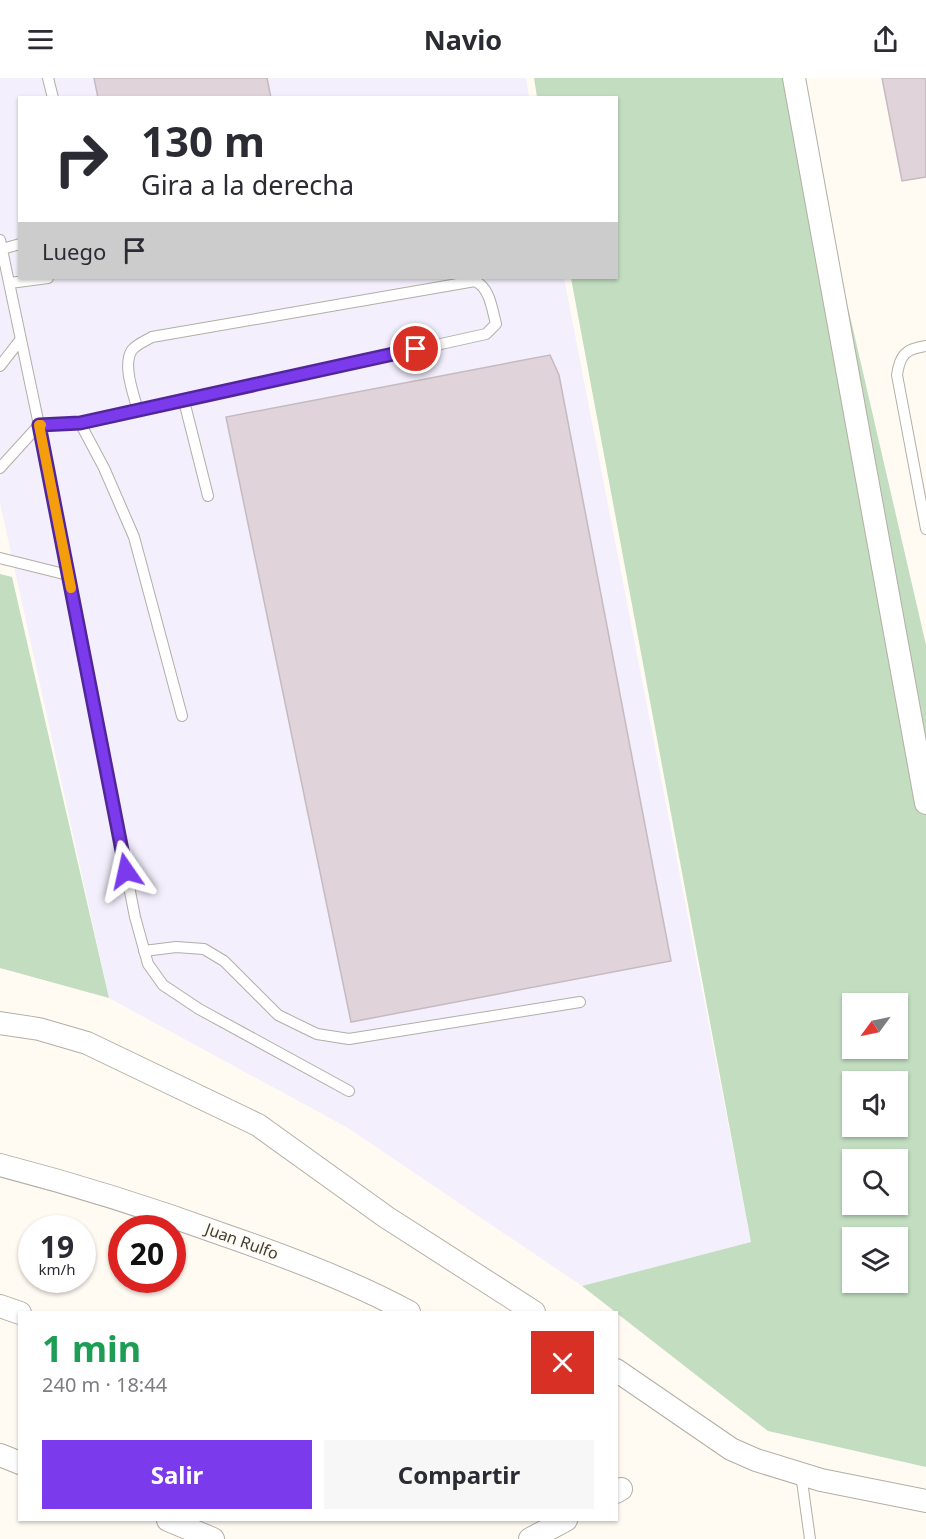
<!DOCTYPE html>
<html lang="es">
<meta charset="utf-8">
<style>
:root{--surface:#fff;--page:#f7f7f7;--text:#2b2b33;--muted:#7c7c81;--accent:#7c3aed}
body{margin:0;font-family:"Noto Sans",sans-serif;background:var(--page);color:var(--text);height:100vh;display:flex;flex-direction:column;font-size:22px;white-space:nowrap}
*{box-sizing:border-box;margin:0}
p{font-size:20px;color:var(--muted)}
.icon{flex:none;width:33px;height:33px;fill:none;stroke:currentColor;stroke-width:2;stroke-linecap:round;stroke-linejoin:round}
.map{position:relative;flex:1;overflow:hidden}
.side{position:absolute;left:18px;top:1233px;width:600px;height:210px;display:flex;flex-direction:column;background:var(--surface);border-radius:0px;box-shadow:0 2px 4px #0004}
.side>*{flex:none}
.banner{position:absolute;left:18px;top:18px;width:600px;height:183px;border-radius:0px;box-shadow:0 2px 4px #0004;background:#fff;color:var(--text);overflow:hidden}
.needle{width:39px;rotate:237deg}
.tools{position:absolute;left:842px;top:915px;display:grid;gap:12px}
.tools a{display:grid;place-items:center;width:66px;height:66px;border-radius:0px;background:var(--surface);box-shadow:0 2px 4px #0004;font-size:30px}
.speed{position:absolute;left:18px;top:1137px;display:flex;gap:12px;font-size:30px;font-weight:700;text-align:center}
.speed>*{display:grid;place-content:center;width:78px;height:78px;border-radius:50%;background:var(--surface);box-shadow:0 2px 4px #0004;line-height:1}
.speed small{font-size:15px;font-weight:400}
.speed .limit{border:9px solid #d22;background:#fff;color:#111}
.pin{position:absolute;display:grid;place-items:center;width:51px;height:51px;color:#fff;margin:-26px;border:3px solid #fff;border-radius:50%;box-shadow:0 2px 6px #0007}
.me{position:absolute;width:66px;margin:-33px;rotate:349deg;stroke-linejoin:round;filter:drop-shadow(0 0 4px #0008)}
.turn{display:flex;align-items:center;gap:21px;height:126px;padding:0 24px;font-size:27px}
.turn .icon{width:78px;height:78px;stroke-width:2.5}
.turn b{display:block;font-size:42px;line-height:51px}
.then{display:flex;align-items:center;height:57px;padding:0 24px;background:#0003;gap:12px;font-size:22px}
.round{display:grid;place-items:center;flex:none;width:63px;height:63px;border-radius:0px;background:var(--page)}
.overview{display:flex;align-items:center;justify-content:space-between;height:102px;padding:0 24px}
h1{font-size:36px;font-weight:700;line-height:45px;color:#1e9e55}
.action{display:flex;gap:12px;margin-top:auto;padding:12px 24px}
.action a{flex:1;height:69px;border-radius:0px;background:var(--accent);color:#fff;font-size:24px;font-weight:700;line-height:69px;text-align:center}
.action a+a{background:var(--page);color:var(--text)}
header{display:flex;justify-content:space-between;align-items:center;height:78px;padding:0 24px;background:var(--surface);font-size:27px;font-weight:700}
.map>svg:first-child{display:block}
.industrial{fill:#f3effc}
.green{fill:#c2ddc0;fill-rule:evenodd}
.building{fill:#e0d4da;stroke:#c5babf;stroke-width:1.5}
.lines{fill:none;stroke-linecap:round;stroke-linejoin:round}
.service-casing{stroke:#b3aea5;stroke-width:12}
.minor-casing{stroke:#b3aea5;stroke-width:24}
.service{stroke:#fff;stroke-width:10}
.minor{stroke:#fff;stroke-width:22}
.route-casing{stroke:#51269a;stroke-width:15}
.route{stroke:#7c3aed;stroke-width:10}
.slow{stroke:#f59e0b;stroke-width:10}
.labels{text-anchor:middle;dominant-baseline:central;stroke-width:4.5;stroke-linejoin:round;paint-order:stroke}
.street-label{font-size:16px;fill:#3e3c38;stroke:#fffbf3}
</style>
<header><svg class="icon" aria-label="menu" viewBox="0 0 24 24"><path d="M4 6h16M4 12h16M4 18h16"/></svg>Navio<svg class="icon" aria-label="share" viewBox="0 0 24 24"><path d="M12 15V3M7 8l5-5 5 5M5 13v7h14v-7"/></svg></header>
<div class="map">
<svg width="926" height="1461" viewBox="0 0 926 1461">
<rect width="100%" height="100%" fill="#fffbf3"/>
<path class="industrial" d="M0,0H526L529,19L20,20V200H564L751,1164L582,1208L348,1050L109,920L0,425Z"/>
<path class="green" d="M534,0H795L926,567V1389L768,1353L582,1208L751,1164L571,200H616V20L537,19ZM852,926H897V970H852ZM852,1004H897V1048H852ZM852,1082H897V1126H852ZM852,1160H897V1204H852Z
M0,496L12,499L109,920L0,890Z"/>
<path class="building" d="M94,0H267L271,20H98Z
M882,0H926V99L902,103Z
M550,277L559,297L671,883L351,944L226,339Z"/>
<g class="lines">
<g class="service-casing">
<path id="service" d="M48,0L53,20
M0,162L39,347L135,839L148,886L163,907L199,931L349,1013
M2,171L20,166
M10,205L48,200
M926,268C906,271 900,276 897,297L926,451
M0,288L21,261
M184,323L208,418
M80,345L184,323L486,256L496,246C492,231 490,210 475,203L152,259C145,263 137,266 132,272C122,287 134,317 138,333
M0,390L39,347L80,345L104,390L134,459L182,638
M0,480L68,497
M144,873L176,869L204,871L224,883L278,937L317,956L349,961L580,924
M801,1396L810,1461"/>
</g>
<g class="minor-casing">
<path id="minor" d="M794,0L926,725
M0,945L39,951L87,965L258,1047L386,1139L534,1234
M0,1087C77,1107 153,1131 227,1158C288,1179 352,1203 409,1234
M0,1228L20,1235
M616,1292L731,1371L756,1382L821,1402L926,1423
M0,1377L20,1385
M616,1414L621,1411
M168,1442L213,1461
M530,1461L566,1442"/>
</g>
<use href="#service" class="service"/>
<use href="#minor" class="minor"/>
</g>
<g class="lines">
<g class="route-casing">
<path id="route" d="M126,793L39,347L80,345L416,271"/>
</g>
<use href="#route" class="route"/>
<path class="slow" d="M41,347H39L71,510"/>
</g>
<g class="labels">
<g class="street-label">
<text transform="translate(242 1163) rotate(20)">Juan Rulfo</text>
</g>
</g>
</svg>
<div class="tools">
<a><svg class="needle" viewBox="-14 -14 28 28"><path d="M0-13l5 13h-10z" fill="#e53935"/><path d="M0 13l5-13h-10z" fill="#7c7c81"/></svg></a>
<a><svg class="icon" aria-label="sound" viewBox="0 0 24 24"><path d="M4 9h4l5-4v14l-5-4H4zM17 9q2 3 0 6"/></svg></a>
<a><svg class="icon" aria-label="search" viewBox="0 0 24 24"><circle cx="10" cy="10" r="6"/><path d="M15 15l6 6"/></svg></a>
<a><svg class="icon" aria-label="layers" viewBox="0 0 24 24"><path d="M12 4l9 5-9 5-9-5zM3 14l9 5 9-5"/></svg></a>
</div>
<div class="speed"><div>19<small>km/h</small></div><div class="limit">20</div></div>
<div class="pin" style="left:416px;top:271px;background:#d93025"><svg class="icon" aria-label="arrive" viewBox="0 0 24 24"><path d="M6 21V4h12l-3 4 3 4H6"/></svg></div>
<svg class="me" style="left:126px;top:793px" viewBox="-20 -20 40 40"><path d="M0-17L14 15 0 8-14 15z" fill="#7c3aed" stroke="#fff" stroke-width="4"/></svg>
<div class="banner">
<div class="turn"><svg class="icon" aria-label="right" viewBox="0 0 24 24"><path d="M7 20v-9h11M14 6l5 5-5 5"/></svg><div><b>130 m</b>Gira a la derecha</div></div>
<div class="then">Luego<svg class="icon" aria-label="arrive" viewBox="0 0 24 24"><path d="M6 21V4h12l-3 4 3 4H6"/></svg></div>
</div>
<section class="side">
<div class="overview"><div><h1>1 min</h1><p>240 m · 18:44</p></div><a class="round" style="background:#d93025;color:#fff"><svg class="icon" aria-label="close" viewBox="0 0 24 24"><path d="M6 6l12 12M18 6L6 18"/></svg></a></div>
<div class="action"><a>Salir</a><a>Compartir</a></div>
</section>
</div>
